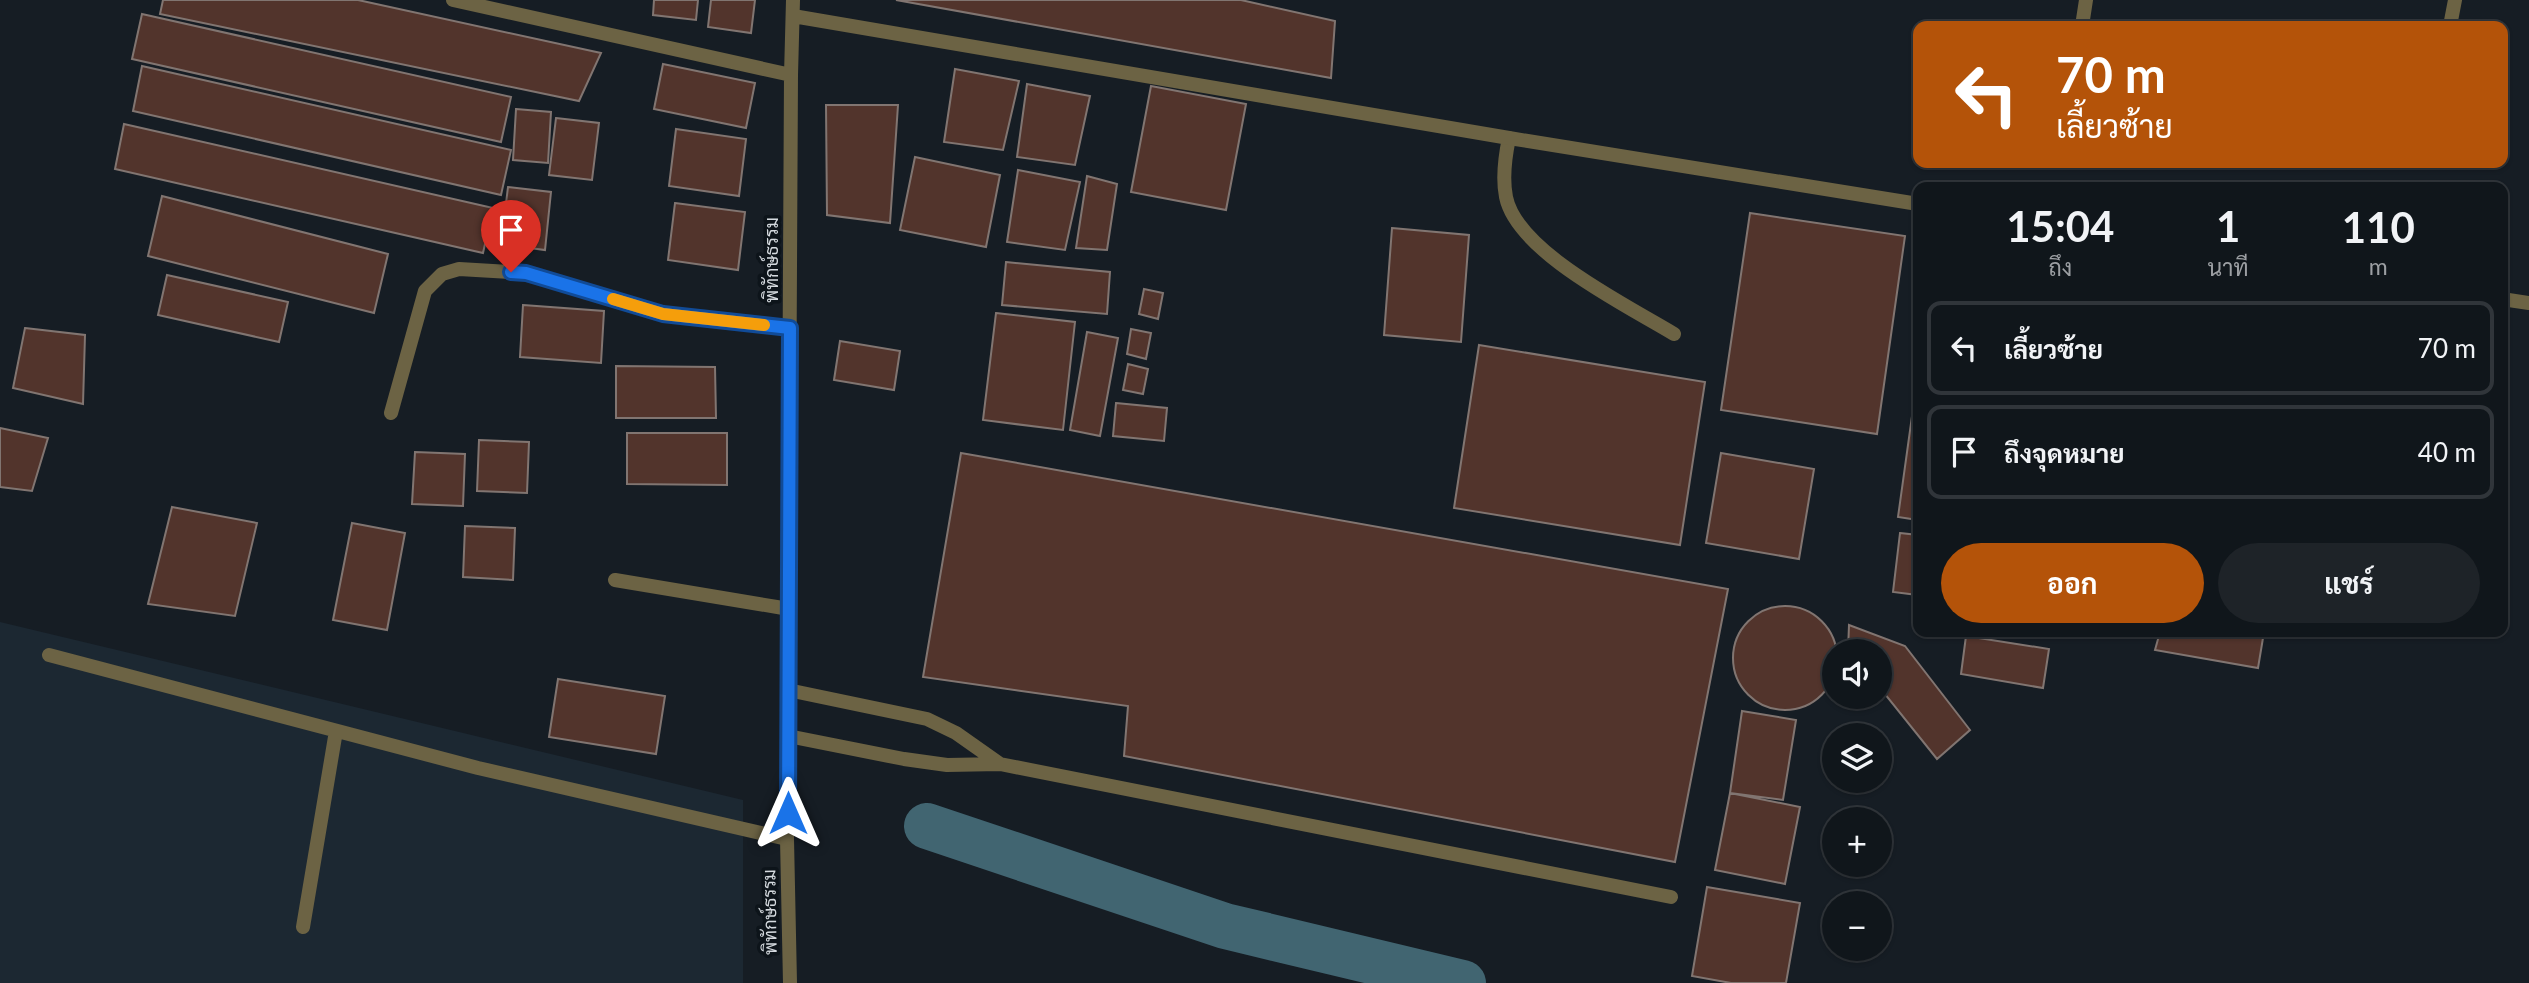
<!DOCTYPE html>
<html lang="th">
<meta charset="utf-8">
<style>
:root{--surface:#10161b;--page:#1e2328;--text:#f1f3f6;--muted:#9c9fa3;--line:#30353a;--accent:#b45309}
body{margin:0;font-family:Lato,Sarabun,sans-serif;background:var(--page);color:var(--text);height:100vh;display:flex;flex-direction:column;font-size:26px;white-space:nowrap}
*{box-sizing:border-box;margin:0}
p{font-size:23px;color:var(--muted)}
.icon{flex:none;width:38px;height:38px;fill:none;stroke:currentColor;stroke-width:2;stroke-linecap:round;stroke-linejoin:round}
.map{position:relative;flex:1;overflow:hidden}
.sheet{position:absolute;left:1913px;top:182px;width:595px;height:455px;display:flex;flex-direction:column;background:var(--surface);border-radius:14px;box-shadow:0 2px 5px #0004,0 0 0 2px var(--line)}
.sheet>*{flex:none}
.guide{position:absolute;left:1913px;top:21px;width:595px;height:147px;border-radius:14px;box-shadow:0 2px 5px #0004,0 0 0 2px var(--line);background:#b45309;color:#fff;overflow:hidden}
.tools{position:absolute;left:1822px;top:639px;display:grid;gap:14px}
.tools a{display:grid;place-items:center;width:70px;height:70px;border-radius:50%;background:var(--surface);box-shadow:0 2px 5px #0004,0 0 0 2px var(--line);font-size:35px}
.pin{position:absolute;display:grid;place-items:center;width:60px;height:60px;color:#fff;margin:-72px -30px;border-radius:50% 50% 50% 0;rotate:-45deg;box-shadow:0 0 7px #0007}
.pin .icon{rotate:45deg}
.me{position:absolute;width:77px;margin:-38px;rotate:0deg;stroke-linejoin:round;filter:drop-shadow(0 0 5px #0008)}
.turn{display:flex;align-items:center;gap:24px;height:147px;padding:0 28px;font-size:32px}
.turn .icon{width:91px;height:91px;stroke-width:2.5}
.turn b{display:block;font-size:49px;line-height:60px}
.eta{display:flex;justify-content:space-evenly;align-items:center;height:119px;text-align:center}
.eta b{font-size:42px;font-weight:700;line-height:49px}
.primary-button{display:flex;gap:14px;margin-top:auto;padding:14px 28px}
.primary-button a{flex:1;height:80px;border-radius:42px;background:var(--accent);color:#fff;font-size:28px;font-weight:700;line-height:80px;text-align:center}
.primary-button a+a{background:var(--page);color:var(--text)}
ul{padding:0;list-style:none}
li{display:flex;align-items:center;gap:21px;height:94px;margin:0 14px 10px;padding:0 14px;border:4px solid var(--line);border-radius:14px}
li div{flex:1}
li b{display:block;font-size:26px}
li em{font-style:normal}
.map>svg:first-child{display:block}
.built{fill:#1c2832}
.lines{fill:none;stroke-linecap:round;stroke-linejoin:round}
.canal{stroke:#416571;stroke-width:46}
.building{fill:#52342c;stroke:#817571;stroke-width:2}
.service{stroke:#6c6344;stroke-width:14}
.minor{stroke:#6c6344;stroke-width:14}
.route-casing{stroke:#114b97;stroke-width:18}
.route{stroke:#1a73e8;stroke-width:12}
.slow{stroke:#f59e0b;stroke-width:12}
.labels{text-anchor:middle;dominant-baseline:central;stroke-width:7;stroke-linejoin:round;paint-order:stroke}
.street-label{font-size:18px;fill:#d5dadf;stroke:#0d141a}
</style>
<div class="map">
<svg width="2529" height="983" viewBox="0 0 2529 983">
<rect width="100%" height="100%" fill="#161d24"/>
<path class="built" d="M0,622L743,800V983H0Z"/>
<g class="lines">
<path class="canal" d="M927,826L1225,926L1463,983"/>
</g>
<path class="building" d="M163,0H358L601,53L579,101L160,14Z
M654,0H698L696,20L653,15Z
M711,0H755L751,33L708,27Z
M896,0H1241L1335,21L1331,78Z
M142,14L511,97L501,142L132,59Z
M663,64L755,83L746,128L654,109Z
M142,66L511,150L501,195L133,111Z
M955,69L1019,81L1003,150L944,142Z
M1027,84L1090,96L1075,165L1017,157Z
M1151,86L1246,104L1226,210L1131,192Z
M826,105H898L890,223L827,215Z
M516,109L551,112L548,163L513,160Z
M556,118L599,123L592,180L549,175Z
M124,124L493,208L483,253L115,169Z
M676,129L746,139L739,196L669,186Z
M915,157L1000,175L986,247L900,230Z
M1018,170L1080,182L1065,250L1007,242Z
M1087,176L1117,184L1107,250L1076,248Z
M508,187L551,192L545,250L501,244Z
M162,196L388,254L374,313L148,256Z
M675,203L745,212L738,270L668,260Z
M1750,213L1905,236L1877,434L1721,410Z
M1392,228L1469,235L1461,342L1384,335Z
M1006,262L1110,272L1107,314L1002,305Z
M167,275L288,302L279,342L158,315Z
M1144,289L1163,293L1158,319L1139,314Z
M523,305L604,311L601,363L520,357Z
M996,313L1075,322L1063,430L983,420Z
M25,328L85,335L83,404L13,388Z
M1131,329L1151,333L1146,359L1127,354Z
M1087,332L1118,338L1100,436L1070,430Z
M840,341L900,351L894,390L834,380Z
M1479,345L1705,382L1680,545L1454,508Z
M1128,364L1148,369L1143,394L1123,390Z
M616,366L715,367L716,418H616Z
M1918,373V520L1898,517Z
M1116,403L1167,408L1164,441L1113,436Z
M0,428L48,438L32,491L0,487Z
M627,433H727V485L627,484Z
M479,440L529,442L527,493L477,491Z
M415,452L465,454L463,506L412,504Z
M961,453L1728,589L1675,862L1124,756L1128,706L923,677Z
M1721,453L1814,469L1799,559L1706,543Z
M172,507L257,523L235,616L148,604Z
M352,523L405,533L387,630L333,620Z
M465,526L515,528L513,580L463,577Z
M1900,533L1918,535V595L1893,592Z
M1733 658a52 52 0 1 1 104 0a52 52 0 1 1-104 0Z
M1849,625L1905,646L1970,730L1937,759L1880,688V651H1848Z
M2160,632H2219L2244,637L2245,632H2264L2258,668L2155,650Z
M1966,636L2049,649L2043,688L1961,674Z
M558,679L665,696L656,754L549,737Z
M1742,711L1796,720L1783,800L1730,793Z
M1730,793L1800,807L1785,884L1715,870Z
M1707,887L1800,903L1786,983H1731L1692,976Z"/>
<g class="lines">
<path class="service" d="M2082,26L2086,0
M2450,26L2455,0
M1509,138C1505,157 1502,177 1506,197C1517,252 1628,306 1674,334
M391,413L425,291L442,274L459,269L526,273L663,314L790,329
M615,580L789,609
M49,655L478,768L787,839
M788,690L927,719L956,733L1000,764
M788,736L904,759L947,765L1000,764L1671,897
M303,927L336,731"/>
<path class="minor" d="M453,0L791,75
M793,16L1509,138L1918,204
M2502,299L2529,303
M790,983L787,839L791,75L793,0"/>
</g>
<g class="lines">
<g class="route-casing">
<path id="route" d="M511,272L526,273L663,314L790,328L788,813"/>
</g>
<use href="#route" class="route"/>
<path class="slow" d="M613,299L663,314L764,325"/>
</g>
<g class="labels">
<g class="street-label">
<text transform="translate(771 260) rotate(-90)">พิทักษ์ธรรม</text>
<text transform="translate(769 912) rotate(-91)">พิทักษ์ธรรม</text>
</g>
</g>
</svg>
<div class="tools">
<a><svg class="icon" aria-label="sound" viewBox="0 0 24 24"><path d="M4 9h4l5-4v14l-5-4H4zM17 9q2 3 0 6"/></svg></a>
<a><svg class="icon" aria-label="layers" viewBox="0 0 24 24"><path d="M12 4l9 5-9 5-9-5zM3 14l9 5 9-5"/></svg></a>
<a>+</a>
<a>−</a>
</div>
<div class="pin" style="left:511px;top:272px;background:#d93025"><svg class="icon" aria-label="arrive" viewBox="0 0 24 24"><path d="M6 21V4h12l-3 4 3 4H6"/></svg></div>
<svg class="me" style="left:788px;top:813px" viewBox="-20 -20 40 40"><path d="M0-17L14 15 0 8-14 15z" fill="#1a73e8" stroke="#fff" stroke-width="4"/></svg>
<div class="guide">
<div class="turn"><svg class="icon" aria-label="left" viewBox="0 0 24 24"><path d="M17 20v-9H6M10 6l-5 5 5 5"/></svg><div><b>70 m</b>เลี้ยวซ้าย</div></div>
</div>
<section class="sheet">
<div class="eta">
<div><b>15:04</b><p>ถึง</p></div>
<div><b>1</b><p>นาที</p></div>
<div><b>110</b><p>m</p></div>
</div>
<ul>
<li><svg class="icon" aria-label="left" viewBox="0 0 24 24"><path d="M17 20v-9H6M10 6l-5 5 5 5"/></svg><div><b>เลี้ยวซ้าย</b></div><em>70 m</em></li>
<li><svg class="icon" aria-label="arrive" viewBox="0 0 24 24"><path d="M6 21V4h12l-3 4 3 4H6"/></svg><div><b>ถึงจุดหมาย</b></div><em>40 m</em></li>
</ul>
<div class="primary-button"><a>ออก</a><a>แชร์</a></div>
</section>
</div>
